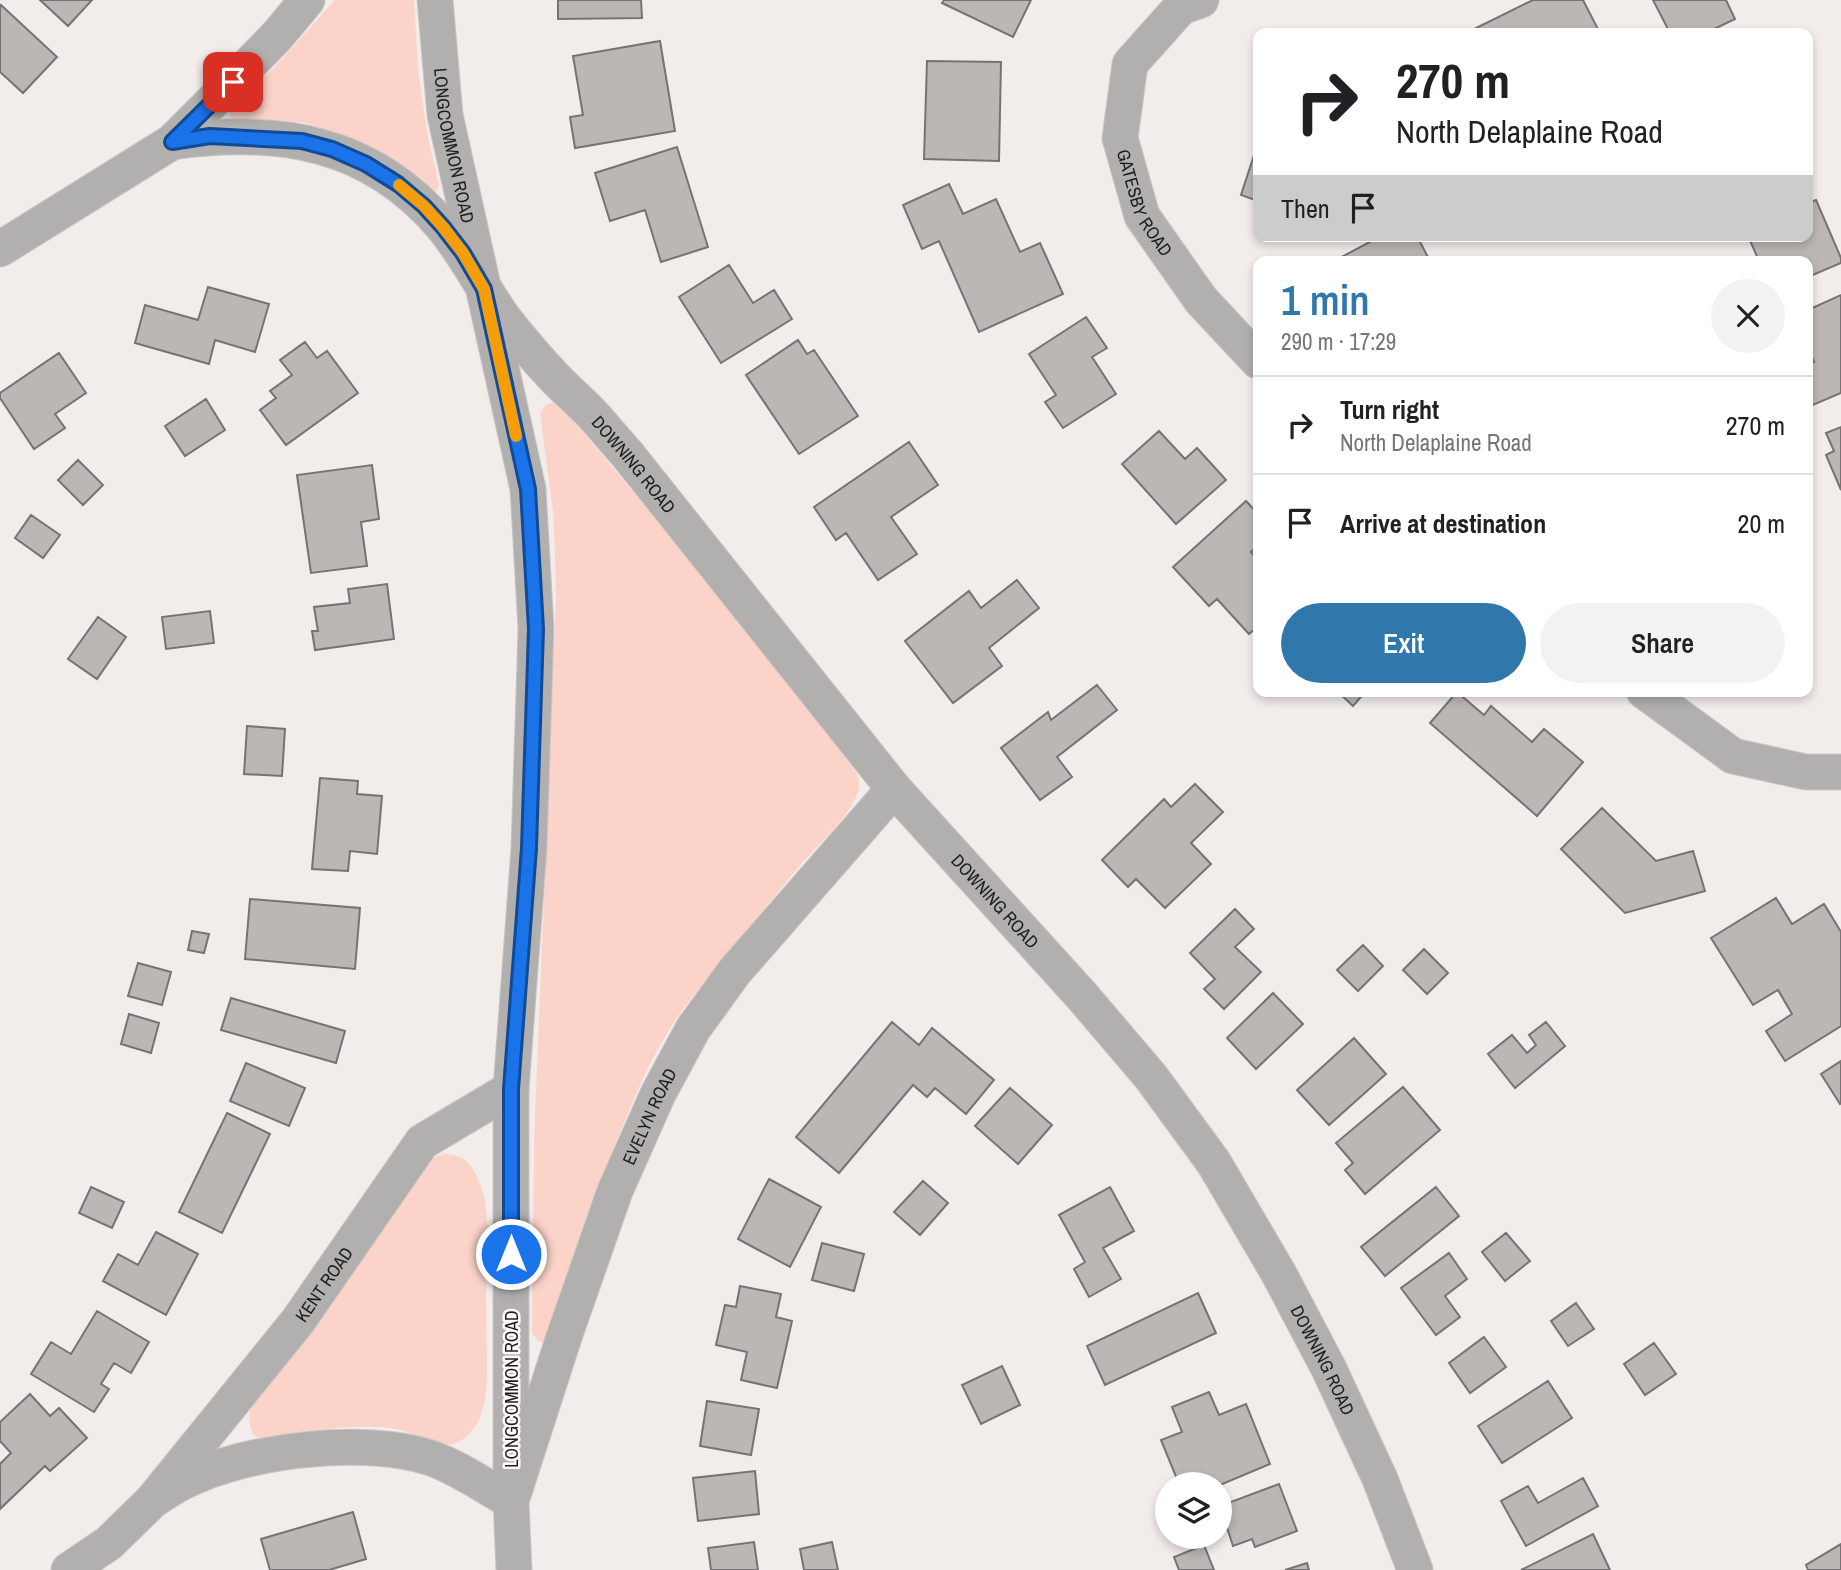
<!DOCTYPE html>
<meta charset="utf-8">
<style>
:root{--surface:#fff;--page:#f2f2f2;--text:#202124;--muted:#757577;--line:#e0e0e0;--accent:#3078ac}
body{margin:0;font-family:"Archivo Narrow",sans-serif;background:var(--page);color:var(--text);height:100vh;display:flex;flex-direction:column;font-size:26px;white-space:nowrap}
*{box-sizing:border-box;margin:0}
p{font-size:23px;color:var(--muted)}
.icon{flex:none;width:38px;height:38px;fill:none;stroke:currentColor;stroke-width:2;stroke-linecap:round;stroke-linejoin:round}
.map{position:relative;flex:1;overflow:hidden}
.side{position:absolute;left:1253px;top:256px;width:560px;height:441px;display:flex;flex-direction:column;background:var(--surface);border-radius:14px;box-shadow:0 4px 10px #0003}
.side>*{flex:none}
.banner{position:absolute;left:1253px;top:28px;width:560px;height:214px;border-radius:14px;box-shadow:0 4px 10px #0003;background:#fff;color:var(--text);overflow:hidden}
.tools{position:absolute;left:1155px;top:1472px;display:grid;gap:14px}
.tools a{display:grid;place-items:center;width:77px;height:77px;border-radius:50%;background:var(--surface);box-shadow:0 4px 10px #0003;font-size:35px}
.pin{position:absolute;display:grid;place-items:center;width:60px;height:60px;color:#fff;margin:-30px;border-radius:14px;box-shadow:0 4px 10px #0006}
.me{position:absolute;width:77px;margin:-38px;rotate:0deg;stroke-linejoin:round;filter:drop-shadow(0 0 5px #0008)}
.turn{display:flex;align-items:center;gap:24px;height:147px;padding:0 28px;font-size:32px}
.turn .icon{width:91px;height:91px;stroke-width:2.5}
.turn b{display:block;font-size:49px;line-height:60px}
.then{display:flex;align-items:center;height:66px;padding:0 28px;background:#0003;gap:14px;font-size:26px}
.round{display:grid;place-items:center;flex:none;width:74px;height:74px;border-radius:37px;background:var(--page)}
.head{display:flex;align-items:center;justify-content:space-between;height:119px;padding:0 28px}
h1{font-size:42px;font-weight:600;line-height:52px;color:var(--accent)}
.action{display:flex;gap:14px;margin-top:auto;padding:14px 28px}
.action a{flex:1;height:80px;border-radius:42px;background:var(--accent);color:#fff;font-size:28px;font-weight:600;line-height:80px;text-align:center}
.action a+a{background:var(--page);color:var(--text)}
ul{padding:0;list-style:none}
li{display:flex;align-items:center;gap:21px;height:98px;padding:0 28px;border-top:2px solid var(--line)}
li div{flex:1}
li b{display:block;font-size:26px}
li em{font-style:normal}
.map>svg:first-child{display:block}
.green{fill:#fcd3c9}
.building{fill:#bcb7b5;stroke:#787372;stroke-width:2}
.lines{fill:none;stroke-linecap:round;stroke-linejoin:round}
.minor-casing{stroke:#ccc7c6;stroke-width:37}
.minor{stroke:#b2b0af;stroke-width:35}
.route-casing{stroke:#114b97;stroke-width:18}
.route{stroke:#1a73e8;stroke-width:12}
.slow{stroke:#f59e0b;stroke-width:12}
.labels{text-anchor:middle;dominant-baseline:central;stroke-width:5;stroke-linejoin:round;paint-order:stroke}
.street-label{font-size:18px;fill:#1f1d1c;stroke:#fefaf8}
</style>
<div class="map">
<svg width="1841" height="1570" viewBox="0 0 1841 1570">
<rect width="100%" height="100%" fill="#f2eceb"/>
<path class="green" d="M335,0H414L418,69L427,132L439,185L437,191L435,193L428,191L409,170L394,160L371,147L336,132L302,122L233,119L229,114L233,106L274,68Z
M551,403H556L564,410C665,528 763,647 856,772C860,781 860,788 856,797C847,819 818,845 802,863C773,897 746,932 718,966C702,985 686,1004 672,1025C649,1061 633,1100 617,1140C590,1206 569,1273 546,1341L542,1342L538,1341L532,1333L534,1141L556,602L555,552L553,511L540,413L546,405Z
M444,1154C456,1155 465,1157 472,1168C494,1200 486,1247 486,1284C486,1315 487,1346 487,1376C486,1400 483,1430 458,1442C440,1450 428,1440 412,1434C400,1429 388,1427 375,1427C352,1426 328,1428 305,1432C292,1434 276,1443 263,1440C248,1436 249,1421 250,1409L425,1165L434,1157Z"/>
<path class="building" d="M40,0H92L68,26Z
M558,0H641L642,18L558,19Z
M944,0H1031L1013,37L942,3Z
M1533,0H1583L1600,33H1473L1472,30Z
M1653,0H1726L1735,19L1706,33H1670Z
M1,5L57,57L23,93L0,72V7Z
M660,41L675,131L575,148L570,117L583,115L573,56Z
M927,61L1001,62L999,161L924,159Z
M1258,143V201L1241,195Z
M677,147L708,247L661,262L645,210L610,221L595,173Z
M949,184L963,214L996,199L1020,252L1040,243L1063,294L979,332L939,241L922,249L903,205Z
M1816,200L1841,258V263L1808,277V261H1759L1748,236H1808V203Z
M1381,236H1417L1430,261H1334Z
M729,265L753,303L774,290L792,319L721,363L679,297Z
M208,287L269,304L255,352L215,340L209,364L135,343L145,305L198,320Z
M1841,295V393L1808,407V365L1814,362L1808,347V310Z
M1086,317L1107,348L1092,357L1116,394L1063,428L1045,402L1056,395L1029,354Z
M798,340L807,354L814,350L858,416L799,454L746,375Z
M305,342L317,358L327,351L358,393L286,445L260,410L276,398L270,391L292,375L280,360Z
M59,353L86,393L55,414L65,428L34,449L0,398V393Z
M206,399L225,430L185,456L165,426Z
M1841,427V490L1826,455L1834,451L1826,433Z
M1159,431L1185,459L1197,448L1226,480L1176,524L1122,464Z
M909,442L938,485L891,517L917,554L878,580L846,533L836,540L814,507Z
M78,460L103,485L83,505L58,480Z
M372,465L379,519L361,522L367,566L311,573L297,475Z
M1246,501L1258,514V545L1251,552L1258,560V626L1249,634L1217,599L1209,606L1173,567Z
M31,515L60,535L43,558L15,538Z
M1017,580L1039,608L989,648L1002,666L953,703L905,641L969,591L981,608Z
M387,584L394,639L315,650L312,631H318L314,607L350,603L348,589Z
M210,611L214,643L166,649L162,617Z
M98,617L126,637L97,679L68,659Z
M1097,685L1117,710L1057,757L1072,777L1040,800L1001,748L1048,712L1051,720Z
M1337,691H1366L1353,706Z
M1457,692L1484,715L1491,706L1532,742L1544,729L1583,762L1537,816L1430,723Z
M247,726L285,729L282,776L244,774Z
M320,778L358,781L357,794L382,796L377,854L350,851L348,871L312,869Z
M1195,784L1223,812L1191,843L1211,864L1165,908L1136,879L1128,887L1102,860L1164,799L1171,807Z
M1602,808L1656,861L1693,851L1705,891L1625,913L1561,849Z
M1776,898L1792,924L1824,904L1841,932V1026L1785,1061L1766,1031L1792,1014L1778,990L1753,1005L1711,938Z
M250,899L360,908L355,969L245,959Z
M1235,909L1254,929L1235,947L1261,972L1224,1009L1204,989L1215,979L1190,953Z
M192,931L209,934L204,953L188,950Z
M1363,945L1383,966L1358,991L1337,970Z
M1424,949L1448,973L1427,994L1403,970Z
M138,963L171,972L162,1005L128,996Z
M1273,993L1303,1024L1256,1069L1227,1038Z
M231,998L345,1031L336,1063L221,1030Z
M129,1014L159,1023L151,1053L121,1044Z
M892,1022L919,1045L932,1028L994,1080L966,1114L935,1088L927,1097L913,1085L839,1173L796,1137Z
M1546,1022L1565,1046L1515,1088L1488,1054L1512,1035L1527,1053L1536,1045L1529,1035Z
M1354,1038L1386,1074L1329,1125L1297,1090Z
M1841,1061V1103L1840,1104L1821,1074Z
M246,1063L305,1088L289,1126L230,1101Z
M1403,1087L1440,1130L1365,1194L1345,1170L1353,1163L1336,1143Z
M1010,1088L1052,1125L1018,1164L975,1126Z
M227,1113L270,1134L222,1233L179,1212Z
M769,1179L821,1207L790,1267L738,1239Z
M923,1181L948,1203L920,1235L894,1212Z
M91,1187L124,1202L112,1228L79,1213Z
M1110,1187L1134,1231L1103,1248L1121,1279L1089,1297L1074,1269L1085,1262L1059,1215Z
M1436,1187L1459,1216L1385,1276L1361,1247Z
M156,1232L198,1254L166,1315L103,1281L118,1254L138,1265Z
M1506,1233L1530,1261L1505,1281L1482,1252Z
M822,1243L864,1254L854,1291L812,1280Z
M1449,1253L1467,1279L1445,1296L1460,1317L1436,1335L1401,1288Z
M740,1286L781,1294L776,1317L792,1321L777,1388L741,1380L747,1352L716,1345L725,1305L736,1307Z
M1198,1293L1216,1333L1105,1385L1087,1346Z
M1576,1303L1594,1329L1568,1346L1551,1321Z
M97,1311L149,1342L131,1373L114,1363L101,1384L109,1389L94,1412L31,1374L51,1342L71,1354Z
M1484,1337L1506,1367L1470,1393L1449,1363Z
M1654,1343L1676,1374L1645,1395L1624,1364Z
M1002,1366L1020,1405L981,1424L962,1385Z
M1548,1381L1572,1418L1502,1463L1478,1426Z
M1209,1392L1219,1415L1246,1404L1270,1464L1220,1485L1202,1484L1199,1477L1179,1484L1161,1440L1182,1432L1172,1407Z
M30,1394L50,1416L59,1408L87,1438L50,1471L45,1466L0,1509V1464L11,1453L0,1441V1422Z
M707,1401L759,1409L751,1455L700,1446Z
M755,1471L759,1514L698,1521L693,1478Z
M1583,1478L1598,1506L1526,1546L1501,1501L1528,1486L1538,1503Z
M1279,1484L1297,1531L1255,1547L1252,1539L1233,1546L1220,1506Z
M353,1512L366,1559L329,1570H270L261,1539Z
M1593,1534L1610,1570H1521Z
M754,1542L758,1570H711L708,1548Z
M832,1542L838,1570H804L800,1549Z
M1841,1544V1570H1808L1806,1565Z
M1204,1545L1214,1570H1179L1174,1557Z
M1307,1563L1309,1570H1285Z"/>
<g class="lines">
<g class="minor-casing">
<g id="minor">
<path id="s1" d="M435,0L445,115L528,489L536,629L529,848L511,1089V1501L514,1570"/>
<path id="s2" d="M1201,0L1181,7L1130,64L1120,138L1142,216L1201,300L1258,361"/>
<path id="s3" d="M172,142C278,127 371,141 443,227C467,256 483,290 505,320C520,339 537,359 554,377C566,390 580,401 592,414C604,427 615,441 627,454L894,789L1082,996L1151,1077L1214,1163L1279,1274L1329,1369L1380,1479L1415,1570"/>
<path d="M0,249L172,142L232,82L277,36L307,0"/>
<path d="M1644,691L1733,756L1806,772H1841"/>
<path id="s4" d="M153,1500C163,1494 174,1486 185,1481C245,1450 366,1436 431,1458C459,1468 486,1487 511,1501L564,1337L615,1191L658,1094L693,1029L735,971L894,789"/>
<path id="s5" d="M69,1570L109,1543L153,1500L298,1321L422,1142L511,1089"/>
</g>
</g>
<use href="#minor" class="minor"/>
</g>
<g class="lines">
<g class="route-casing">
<path id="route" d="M233,82L172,142L210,136L302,141L332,149L366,164L398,184L424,206L443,227L463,253L484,289L528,489L536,629L529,848L511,1089V1254"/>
</g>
<use href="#route" class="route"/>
<path class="slow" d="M399,185L424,206L443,227L463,253L484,289L516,436"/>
</g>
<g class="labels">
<g class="street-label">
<text stroke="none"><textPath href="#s1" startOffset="147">LONGCOMMON ROAD</textPath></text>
<text stroke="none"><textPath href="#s2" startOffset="242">GATESBY ROAD</textPath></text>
<text stroke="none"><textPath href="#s3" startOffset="604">DOWNING ROAD</textPath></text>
<text stroke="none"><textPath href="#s3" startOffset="1171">DOWNING ROAD</textPath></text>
<text stroke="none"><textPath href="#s4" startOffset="789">EVELYN ROAD</textPath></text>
<text stroke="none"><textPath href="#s5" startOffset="385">KENT ROAD</textPath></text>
<text stroke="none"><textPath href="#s3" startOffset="1738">DOWNING ROAD</textPath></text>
<text transform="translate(511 1389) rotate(-90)">LONGCOMMON ROAD</text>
</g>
</g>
</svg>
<div class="tools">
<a><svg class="icon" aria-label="layers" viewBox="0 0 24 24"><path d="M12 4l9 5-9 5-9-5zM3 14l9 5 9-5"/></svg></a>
</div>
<div class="pin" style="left:233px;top:82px;background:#d93025"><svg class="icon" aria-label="arrive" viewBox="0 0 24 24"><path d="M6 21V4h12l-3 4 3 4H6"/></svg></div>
<svg class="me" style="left:511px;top:1254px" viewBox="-20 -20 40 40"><circle r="17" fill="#1a73e8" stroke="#fff" stroke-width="3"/><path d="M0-11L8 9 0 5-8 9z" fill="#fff"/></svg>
<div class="banner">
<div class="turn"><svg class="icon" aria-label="right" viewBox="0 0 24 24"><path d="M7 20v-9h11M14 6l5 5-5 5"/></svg><div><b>270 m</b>North Delaplaine Road</div></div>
<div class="then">Then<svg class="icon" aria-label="arrive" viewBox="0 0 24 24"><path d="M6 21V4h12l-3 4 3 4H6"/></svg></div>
</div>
<section class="side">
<div class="head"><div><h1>1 min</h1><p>290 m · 17:29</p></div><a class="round"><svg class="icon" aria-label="close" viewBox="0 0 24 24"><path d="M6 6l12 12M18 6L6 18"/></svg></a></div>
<ul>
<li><svg class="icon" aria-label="right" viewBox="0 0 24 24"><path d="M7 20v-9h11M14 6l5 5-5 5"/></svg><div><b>Turn right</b><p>North Delaplaine Road</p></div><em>270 m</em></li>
<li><svg class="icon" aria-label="arrive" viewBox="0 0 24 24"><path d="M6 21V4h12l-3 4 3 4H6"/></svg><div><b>Arrive at destination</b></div><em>20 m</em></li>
</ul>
<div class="action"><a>Exit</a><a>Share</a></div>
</section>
</div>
